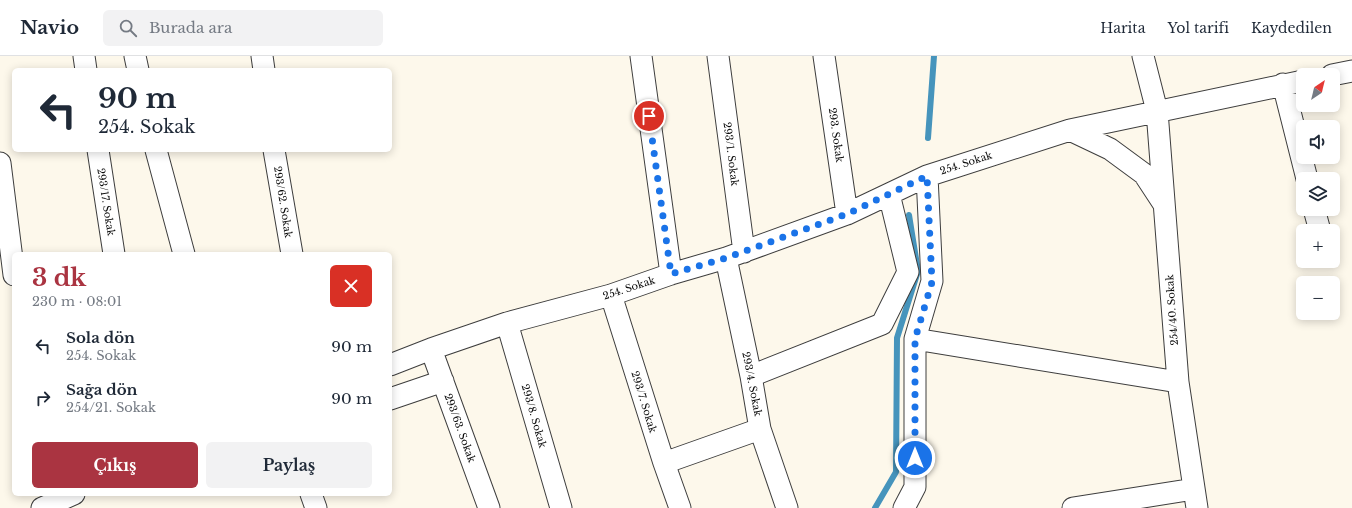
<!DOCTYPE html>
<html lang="tr">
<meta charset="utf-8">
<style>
:root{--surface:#fff;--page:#f2f2f3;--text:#1f2937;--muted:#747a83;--line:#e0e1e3;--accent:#aa3441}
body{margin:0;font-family:"Libre Baskerville",serif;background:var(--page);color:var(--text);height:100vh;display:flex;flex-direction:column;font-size:15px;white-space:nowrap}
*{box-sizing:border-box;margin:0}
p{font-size:13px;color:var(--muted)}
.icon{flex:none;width:22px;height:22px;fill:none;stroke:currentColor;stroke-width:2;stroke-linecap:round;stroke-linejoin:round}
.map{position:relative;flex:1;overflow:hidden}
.drawer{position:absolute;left:12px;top:196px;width:380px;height:244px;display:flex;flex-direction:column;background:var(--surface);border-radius:6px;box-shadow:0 2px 10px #0003}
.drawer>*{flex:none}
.top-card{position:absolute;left:12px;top:12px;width:380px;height:84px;border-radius:6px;box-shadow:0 2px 10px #0003;background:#fff;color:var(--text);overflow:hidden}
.needle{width:26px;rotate:35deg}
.buttons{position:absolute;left:1296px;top:12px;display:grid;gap:8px}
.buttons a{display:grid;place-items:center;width:44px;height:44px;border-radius:6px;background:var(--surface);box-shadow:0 2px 10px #0003;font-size:20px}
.pin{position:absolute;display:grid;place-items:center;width:34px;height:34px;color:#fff;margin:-17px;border:2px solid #fff;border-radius:50%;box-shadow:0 1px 4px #0007}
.me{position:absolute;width:44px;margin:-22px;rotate:0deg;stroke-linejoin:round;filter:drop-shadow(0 0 3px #0008)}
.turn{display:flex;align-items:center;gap:14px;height:84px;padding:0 20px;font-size:18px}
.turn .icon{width:52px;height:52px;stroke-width:2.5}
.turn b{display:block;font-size:28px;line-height:34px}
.round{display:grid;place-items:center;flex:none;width:42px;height:42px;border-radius:6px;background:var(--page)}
.overview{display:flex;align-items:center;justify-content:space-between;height:68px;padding:0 20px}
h1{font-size:24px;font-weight:800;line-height:30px;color:var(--accent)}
.primary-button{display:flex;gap:8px;margin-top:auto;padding:8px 20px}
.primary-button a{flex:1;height:46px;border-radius:6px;background:var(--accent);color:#fff;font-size:16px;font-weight:800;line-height:46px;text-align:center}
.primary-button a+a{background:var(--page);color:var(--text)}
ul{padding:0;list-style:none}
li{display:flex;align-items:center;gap:12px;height:52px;padding:0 20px}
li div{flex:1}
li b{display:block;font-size:15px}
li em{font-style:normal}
header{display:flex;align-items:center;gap:24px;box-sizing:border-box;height:56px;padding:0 20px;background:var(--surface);border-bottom:1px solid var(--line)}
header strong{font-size:19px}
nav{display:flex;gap:22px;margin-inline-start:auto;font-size:14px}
.search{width:280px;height:36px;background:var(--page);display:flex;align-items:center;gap:10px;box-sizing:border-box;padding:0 14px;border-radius:6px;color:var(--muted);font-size:15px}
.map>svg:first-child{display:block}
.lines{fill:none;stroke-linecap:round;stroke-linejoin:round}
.stream{stroke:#4694bc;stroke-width:6}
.minor-casing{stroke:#3e3e3e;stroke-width:23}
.minor{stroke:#fff;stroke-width:21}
.route{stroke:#1a73e8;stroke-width:7;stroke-dasharray:0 12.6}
.labels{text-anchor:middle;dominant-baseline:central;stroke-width:4;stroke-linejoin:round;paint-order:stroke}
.street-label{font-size:10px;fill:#0b0b0b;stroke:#fff}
</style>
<header>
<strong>Navio</strong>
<div class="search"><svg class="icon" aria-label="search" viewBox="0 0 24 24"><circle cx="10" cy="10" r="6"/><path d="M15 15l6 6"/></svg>Burada ara</div>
<nav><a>Harita</a><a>Yol tarifi</a><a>Kaydedilen</a></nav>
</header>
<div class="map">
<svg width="1352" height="452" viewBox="0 0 1352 452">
<rect width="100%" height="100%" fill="#fdf8eb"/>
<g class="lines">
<path class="stream" d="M928,82L934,0
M875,452L896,416L897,282L918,215L909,159"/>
<g class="minor-casing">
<path id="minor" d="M84,0L86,14
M135,0L138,14
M262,0L264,14
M641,0L671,218
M718,0L744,196
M824,0L847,158
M1143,0L1157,55L1178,326L1197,452
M1332,19L1352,15
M1283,28L1307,123
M1070,74L1110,93L1144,118L1163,147
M98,94L114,198
M156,94L184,198
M274,94L292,198
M0,107L14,219
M1314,153L1320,175
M726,202L751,320L760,373L787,452
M611,239L664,407L680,452
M507,267L561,452
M915,283L1178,326
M431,293L489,452
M390,309L431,293L507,267L611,239L671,218L726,202L847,158L927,120L1070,74L1303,25
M751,320L882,268L908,216L889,138
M390,343L443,325
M664,407L760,373
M311,438L316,452
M42,452L74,438
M904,452L915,431V283L932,225L927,120
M1073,452L1194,433"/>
</g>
<use href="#minor" class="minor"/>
</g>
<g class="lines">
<path class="route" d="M649,60L671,218L726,202L847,158L927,120L932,226L915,283V402"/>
</g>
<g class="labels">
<g class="street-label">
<text transform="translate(836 79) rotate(82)">293. Sokak</text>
<text transform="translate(731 98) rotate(83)">293/1. Sokak</text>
<text transform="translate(966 107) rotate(-18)">254. Sokak</text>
<text transform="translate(106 146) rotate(81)">293/17. Sokak</text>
<text transform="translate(283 146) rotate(81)">293/62. Sokak</text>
<text transform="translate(629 232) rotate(-18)">254. Sokak</text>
<text transform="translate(1172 254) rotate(-94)">254/40. Sokak</text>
<text transform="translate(752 328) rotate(79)">293/4. Sokak</text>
<text transform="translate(644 346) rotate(73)">293/7. Sokak</text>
<text transform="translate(534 360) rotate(74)">293/8. Sokak</text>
<text transform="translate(460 372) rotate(70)">293/63. Sokak</text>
</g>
</g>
</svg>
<div class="buttons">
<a><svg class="needle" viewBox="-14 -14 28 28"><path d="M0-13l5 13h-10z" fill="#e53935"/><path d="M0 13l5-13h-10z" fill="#747a83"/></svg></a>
<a><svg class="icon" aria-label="sound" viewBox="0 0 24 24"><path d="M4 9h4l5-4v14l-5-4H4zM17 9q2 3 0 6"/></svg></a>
<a><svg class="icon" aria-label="layers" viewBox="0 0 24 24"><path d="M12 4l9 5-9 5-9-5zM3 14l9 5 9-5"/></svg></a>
<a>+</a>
<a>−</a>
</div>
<div class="pin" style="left:649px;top:60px;background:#d93025"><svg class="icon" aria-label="arrive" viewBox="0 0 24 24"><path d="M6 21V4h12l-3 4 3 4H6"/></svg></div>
<svg class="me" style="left:915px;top:402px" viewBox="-20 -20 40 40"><circle r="17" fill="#1a73e8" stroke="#fff" stroke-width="3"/><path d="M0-11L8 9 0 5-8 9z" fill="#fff"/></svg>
<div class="top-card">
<div class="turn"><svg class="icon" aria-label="left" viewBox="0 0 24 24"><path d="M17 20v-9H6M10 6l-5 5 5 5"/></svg><div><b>90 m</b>254. Sokak</div></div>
</div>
<section class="drawer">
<div class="overview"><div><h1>3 dk</h1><p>230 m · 08:01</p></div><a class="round" style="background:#d93025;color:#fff"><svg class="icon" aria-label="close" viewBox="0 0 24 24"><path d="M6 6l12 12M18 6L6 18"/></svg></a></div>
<ul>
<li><svg class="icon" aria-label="left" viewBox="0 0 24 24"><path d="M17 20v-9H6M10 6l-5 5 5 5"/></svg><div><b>Sola dön</b><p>254. Sokak</p></div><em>90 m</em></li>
<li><svg class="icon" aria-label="right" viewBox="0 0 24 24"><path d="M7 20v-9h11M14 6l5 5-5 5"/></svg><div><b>Sağa dön</b><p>254/21. Sokak</p></div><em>90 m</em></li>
</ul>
<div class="primary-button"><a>Çıkış</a><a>Paylaş</a></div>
</section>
</div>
